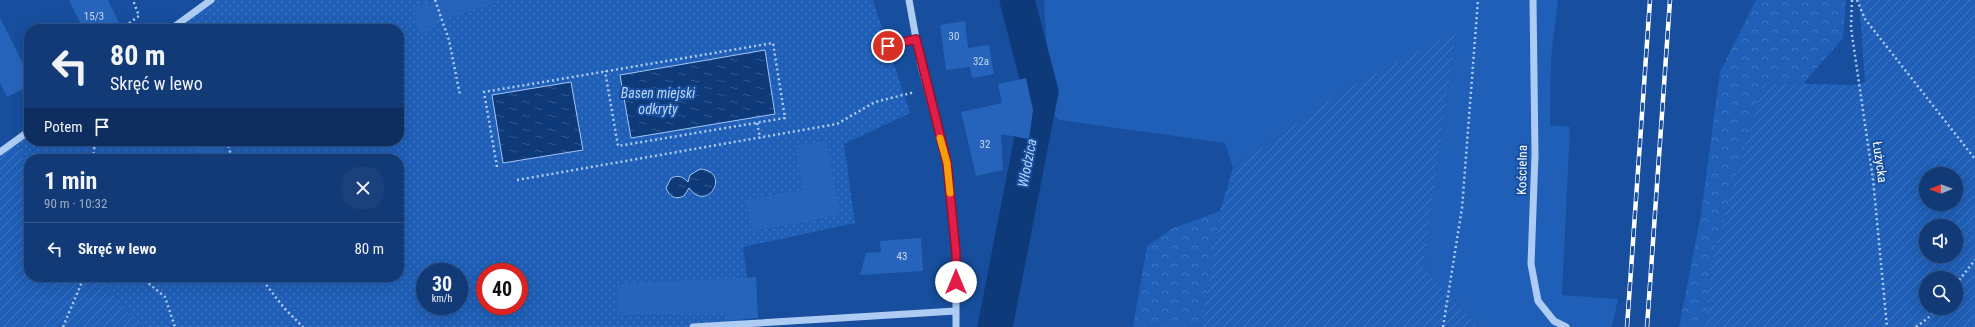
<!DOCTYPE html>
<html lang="pl">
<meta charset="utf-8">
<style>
:root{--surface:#113a76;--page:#1a417b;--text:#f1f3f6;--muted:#9cadc5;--line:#305488}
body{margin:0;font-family:"Roboto Condensed",sans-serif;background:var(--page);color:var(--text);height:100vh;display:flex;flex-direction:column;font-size:15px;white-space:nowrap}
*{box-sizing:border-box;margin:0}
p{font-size:13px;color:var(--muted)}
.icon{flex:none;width:22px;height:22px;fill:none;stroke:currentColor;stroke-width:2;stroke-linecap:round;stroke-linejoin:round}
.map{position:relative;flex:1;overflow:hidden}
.panel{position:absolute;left:24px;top:154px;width:380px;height:128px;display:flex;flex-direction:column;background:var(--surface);border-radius:16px;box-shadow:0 4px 16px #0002,0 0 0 1px var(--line)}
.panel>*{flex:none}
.banner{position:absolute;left:24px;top:24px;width:380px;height:122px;border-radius:16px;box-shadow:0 4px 16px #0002,0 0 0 1px var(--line);background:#113a76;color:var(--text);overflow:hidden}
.needle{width:26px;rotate:269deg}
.controls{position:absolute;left:1919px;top:167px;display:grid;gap:8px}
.controls a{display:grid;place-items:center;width:44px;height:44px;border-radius:50%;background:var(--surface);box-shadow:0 4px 16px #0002,0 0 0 1px var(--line);font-size:20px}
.speed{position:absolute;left:416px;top:263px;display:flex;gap:8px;font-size:20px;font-weight:700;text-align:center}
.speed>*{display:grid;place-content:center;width:52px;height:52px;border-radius:50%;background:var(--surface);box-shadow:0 4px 16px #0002,0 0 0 1px var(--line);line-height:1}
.speed small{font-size:10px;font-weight:400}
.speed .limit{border:6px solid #d22;background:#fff;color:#111}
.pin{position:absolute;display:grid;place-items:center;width:34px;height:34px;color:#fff;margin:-17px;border:2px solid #fff;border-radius:50%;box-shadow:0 1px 4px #0007}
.me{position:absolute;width:44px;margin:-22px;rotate:0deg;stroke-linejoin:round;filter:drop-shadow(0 0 3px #0008)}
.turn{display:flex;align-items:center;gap:14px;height:84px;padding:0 20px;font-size:18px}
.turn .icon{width:52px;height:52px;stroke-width:2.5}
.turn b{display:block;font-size:28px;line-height:34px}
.then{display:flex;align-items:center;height:38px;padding:0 20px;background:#0003;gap:8px;font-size:15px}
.round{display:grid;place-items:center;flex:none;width:42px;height:42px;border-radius:16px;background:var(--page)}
.overview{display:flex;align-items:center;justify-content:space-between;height:68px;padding:0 20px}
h1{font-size:24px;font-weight:700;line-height:30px}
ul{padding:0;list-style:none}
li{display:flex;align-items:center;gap:12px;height:52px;padding:0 20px;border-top:1px solid var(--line)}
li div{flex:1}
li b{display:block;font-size:15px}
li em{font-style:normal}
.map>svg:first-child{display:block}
.grass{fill:#1f5fb7}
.forest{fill:url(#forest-crowns)}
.park{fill:url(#park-dots);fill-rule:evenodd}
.garden{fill:url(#garden-furrows);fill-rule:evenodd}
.water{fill:url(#water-ripples);stroke:#a1c6f5}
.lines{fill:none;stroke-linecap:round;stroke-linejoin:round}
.river{stroke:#0f3a7a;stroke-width:35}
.building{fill:#2664bb}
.path{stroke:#aecbf3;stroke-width:2.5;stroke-dasharray:2 3;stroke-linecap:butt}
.minor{stroke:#aecbf3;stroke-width:7}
.rail-casing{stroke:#fff;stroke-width:4.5}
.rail{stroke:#174e9d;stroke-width:3;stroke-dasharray:9;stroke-linecap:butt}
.route-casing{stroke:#92132f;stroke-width:10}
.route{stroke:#e11d48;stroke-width:7}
.slow{stroke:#f59e0b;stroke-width:7}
.labels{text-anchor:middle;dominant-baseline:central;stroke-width:4;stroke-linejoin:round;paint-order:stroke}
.number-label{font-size:11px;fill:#c9d8ee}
.street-label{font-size:13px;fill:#fff;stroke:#174e9d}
.water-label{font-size:14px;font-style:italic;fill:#bbd6f9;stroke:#174e9d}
</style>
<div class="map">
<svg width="1975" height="327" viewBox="0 0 1975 327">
<defs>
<pattern id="forest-crowns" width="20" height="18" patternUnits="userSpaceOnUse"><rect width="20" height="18" fill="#1f5fb7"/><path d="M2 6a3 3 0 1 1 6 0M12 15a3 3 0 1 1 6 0" fill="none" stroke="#4177c2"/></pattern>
<pattern id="park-dots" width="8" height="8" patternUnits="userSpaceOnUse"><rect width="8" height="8" fill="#1f5fb7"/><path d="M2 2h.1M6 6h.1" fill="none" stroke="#4177c2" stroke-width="1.8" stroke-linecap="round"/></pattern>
<pattern id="garden-furrows" width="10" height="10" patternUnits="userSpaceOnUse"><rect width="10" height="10" fill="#1f5fb7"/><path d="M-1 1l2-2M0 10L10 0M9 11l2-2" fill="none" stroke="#4177c2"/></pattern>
<pattern id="water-ripples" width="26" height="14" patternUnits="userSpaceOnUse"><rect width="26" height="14" fill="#0f3a7a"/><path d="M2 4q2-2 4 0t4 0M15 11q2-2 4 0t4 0" fill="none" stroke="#33588e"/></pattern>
</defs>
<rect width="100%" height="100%" fill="#174e9d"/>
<path class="grass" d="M1044,0H1558L1551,58L1550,125L1570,127L1562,295L1618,299L1612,327H1479L1423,267L1456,33L1346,89L1233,168L1225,143L1059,120L1050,112Z"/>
<path class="forest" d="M1756,0H1846L1843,38L1803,84L1763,83L1710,267L1706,327H1679L1701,214L1720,72Z
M1220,211L1201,327H1133L1147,246L1173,228Z"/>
<path class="park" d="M211,0H873L910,113L844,144L855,223L743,247L752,313L732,327H146L136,322L102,277H399V159H29V173L14,141L29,133V141H399V29H173ZM425,272H459V306H425ZM485,272H519V306H485Z"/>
<path class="garden" d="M1859,0H1975V327H1706L1710,267L1763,83L1853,85L1865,82ZM1926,174H1956V204H1926ZM1926,226H1956V256H1926ZM1926,278H1956V308H1926Z
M1456,32L1423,267L1479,327H1201L1220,211L1233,168L1346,89Z
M14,141L29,173V277H102L136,322L146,327H0V153Z"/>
<path class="water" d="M765,50L775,114L631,138L620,75Z
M571,82L583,150L503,163L492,95Z
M700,169C732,171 708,214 689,188L684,196C675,200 670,197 666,188L671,178C678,175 682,176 688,182L690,175Z"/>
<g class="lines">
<path class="river" d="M995,327L1041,92L1017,0"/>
</g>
<path class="building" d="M69,0H108L119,23L108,29H83Z
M436,0H493L494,3L436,22L437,27L420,33L412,8Z
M0,18L29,75V86L7,97L0,83Z
M965,21L968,48L989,45L994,74L972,78L970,67L946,70L940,25Z
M1026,78L1033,110L1029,139L1001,134L1003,170L976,176L961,112L1002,103L998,84Z
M826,140L840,215L752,231L746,200L803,190L795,146Z
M210,141H222L225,159H198L195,143Z
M921,238L923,271L860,275L866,253L881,252L880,241Z
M756,277L758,318L727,320V313L617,315V284Z"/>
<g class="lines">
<path class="path" d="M435,0L449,40L460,95
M1852,0L1851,28L1873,179L1887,327
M1857,0L1865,19L1975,159
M121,29L139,16L133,0
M757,123L760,138
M227,141L232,159
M93,159L95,141
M497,167L484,92L773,43L785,118L618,146L605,71
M517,180L837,124L875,102L915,92
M141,277L165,297L175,327
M260,277L285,309L303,327
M1956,284L1975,260
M63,327L84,277
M1443,327L1462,208L1478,0
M1916,327L1928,318L1936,308"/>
<path class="minor" d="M909,0L921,66L947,163L956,253V327
M1533,0L1535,155L1531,264L1538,301L1554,321L1566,327
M171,29L211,0
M888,46L916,39
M0,152L29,131
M693,327L956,311"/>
<g class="rail-casing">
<path id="rail" d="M1627,327L1650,0
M1647,327L1670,0"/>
</g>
<use href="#rail" class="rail"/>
</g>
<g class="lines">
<g class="route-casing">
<path id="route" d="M888,46L916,39L947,163L956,253V282"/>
</g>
<use href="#route" class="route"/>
<path class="slow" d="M940,138L947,163L950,193"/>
</g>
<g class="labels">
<g class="number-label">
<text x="94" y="16">15/3</text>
<text x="954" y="36">30</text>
<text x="981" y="61">32a</text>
<text x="985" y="144">32</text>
<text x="902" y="256">43</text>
</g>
<g class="street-label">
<text transform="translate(1880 162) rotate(82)">Łużycka</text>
<text transform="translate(1522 170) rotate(-89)">Kościelna</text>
</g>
<g class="water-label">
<text x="658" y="93">Basen miejski<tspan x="658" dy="16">odkryty</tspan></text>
<text transform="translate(1027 163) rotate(-79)">Włodzica</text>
</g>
</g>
</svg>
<div class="controls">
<a><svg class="needle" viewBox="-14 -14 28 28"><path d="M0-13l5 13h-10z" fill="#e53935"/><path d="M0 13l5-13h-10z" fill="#9cadc5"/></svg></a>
<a><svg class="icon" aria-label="sound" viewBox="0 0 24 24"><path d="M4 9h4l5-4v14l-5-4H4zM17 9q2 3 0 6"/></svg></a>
<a><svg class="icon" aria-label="search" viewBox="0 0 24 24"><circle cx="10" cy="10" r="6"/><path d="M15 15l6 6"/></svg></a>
</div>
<div class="speed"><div>30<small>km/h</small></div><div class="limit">40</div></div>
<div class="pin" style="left:888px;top:46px;background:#d93025"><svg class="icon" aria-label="arrive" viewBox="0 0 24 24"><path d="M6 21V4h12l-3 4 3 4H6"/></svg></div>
<svg class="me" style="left:956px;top:282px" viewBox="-20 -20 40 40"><circle r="19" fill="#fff"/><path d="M0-13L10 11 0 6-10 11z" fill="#e11d48"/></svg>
<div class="banner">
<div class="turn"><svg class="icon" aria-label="left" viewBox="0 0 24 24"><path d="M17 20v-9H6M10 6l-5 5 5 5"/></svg><div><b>80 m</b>Skręć w lewo</div></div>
<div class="then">Potem<svg class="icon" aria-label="arrive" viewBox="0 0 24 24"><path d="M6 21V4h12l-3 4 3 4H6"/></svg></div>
</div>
<section class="panel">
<div class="overview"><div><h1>1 min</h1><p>90 m · 10:32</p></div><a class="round"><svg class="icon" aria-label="close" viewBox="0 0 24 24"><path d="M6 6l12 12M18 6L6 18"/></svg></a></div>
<ul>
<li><svg class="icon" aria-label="left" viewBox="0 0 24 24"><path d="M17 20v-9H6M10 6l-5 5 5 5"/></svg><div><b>Skręć w lewo</b></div><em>80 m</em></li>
</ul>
</section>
</div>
